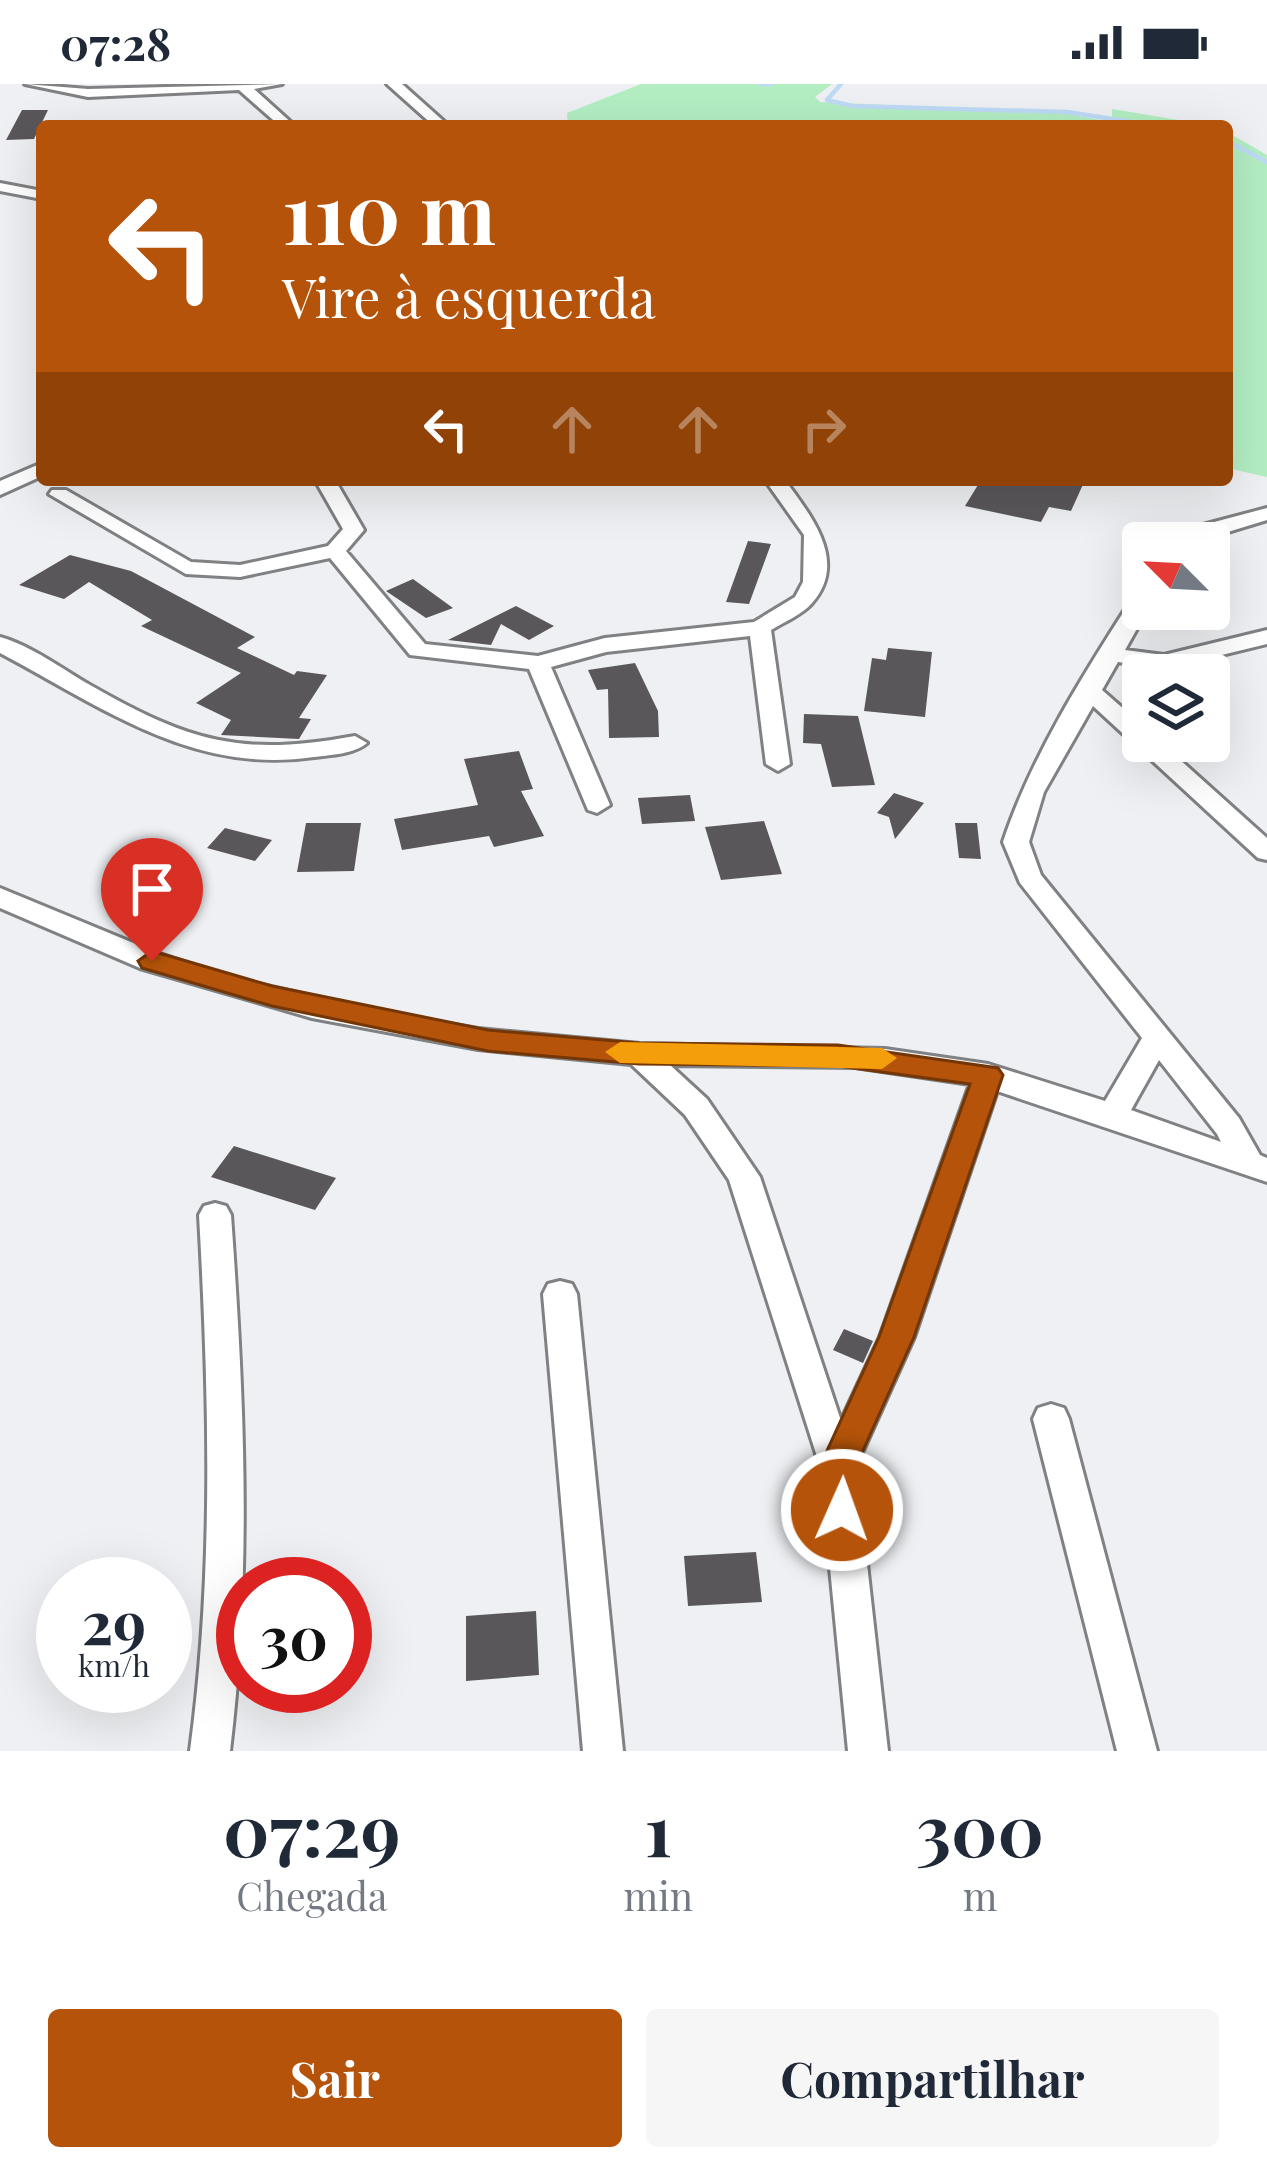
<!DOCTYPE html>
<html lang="pt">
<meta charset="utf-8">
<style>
:root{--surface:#fff;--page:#f6f6f7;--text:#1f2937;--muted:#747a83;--accent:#b45309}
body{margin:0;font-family:"Playfair Display",serif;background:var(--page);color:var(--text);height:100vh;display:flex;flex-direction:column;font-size:45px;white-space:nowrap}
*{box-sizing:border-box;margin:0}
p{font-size:39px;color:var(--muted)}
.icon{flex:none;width:66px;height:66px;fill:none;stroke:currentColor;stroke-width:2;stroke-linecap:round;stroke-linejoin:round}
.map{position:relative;height:1667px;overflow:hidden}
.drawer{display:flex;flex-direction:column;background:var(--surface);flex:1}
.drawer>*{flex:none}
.guide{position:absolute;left:36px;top:36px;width:1197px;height:366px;border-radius:12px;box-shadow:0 12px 48px #0002;background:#b45309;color:#fff;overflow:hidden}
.needle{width:78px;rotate:294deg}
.controls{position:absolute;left:1122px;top:438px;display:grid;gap:24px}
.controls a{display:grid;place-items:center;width:108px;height:108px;border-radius:12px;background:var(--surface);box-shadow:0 12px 48px #0002;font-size:60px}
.speed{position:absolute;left:36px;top:1473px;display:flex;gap:24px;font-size:60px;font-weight:700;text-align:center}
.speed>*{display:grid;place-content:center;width:156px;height:156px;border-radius:50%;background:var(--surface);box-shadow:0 12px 48px #0002;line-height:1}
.speed small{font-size:30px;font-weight:400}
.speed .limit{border:18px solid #d22;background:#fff;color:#111}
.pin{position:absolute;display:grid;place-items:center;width:102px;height:102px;color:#fff;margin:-123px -51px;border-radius:50% 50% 50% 0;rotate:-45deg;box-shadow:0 0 12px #0007}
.pin .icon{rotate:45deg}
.me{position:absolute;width:132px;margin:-66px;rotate:2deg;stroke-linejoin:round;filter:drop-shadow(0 0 9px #0008)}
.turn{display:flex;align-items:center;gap:42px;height:252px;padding:0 48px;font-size:54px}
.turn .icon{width:156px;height:156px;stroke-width:2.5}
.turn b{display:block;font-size:84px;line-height:102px}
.lanes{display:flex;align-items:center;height:114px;padding:0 48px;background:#0003;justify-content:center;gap:60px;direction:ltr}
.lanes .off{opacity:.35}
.eta{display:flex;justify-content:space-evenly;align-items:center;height:204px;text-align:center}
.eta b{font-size:72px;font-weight:700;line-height:84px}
.primary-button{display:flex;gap:24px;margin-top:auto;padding:24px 48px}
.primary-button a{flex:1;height:138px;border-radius:12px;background:var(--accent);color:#fff;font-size:48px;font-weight:700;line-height:138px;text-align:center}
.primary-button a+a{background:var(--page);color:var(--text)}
.status{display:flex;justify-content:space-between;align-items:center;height:84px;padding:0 60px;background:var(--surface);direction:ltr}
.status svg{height:33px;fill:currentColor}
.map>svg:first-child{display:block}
.green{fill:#b3eec3}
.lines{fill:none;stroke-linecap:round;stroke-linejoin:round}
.stream{stroke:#bedaf5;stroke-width:4.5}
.building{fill:#595759}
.minor-casing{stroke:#7f8183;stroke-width:6}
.minor{fill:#fff;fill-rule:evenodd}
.route{fill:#b45309;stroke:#753606;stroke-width:3}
.slow{fill:#f59e0b}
</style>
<div class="status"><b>07:28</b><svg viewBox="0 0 49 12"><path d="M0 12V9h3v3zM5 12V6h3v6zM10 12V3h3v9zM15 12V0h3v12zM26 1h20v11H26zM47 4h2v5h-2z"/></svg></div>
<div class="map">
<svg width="1267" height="1667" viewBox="0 0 1267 1667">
<rect width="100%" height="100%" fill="#eef0f3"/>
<path class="green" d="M641,0H832L815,13L820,18L1061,29L1112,38V25L1215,42H568L567,29Z
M1227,48L1267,71V393L1227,384Z"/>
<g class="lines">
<path class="stream" d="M759,0H772
M841,0L827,16L852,22L1067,28L1157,42
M1227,57L1267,78"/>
</g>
<path class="building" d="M22,26H48L34,55L6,56Z
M981,396L1011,399L1085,396L1071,427L1049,423L1041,438L965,422Z
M748,457L771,460L749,520L726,518Z
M70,471L131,487L255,553L237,564L294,591L297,587L327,591L299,634L311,635L299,655L221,651L231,636L196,619L241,589L141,542L152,536L89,498L64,515L19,501Z
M413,495L453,524L426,534L386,507Z
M516,522L554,542L529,556L501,540L491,561L448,556Z
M888,564L932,568L925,633L864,627L872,574L886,576Z
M635,579L658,627L659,653L609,654L608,605L597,606L588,586Z
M804,630L858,632L875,701L832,703L821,660L803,659Z
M519,667L533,705L521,707L544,752L494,763L489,752L402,766L394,735L478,721L464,675Z
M894,709L924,719L895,755L889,733L877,729Z
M690,711L695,737L642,740L638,714Z
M764,737L782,790L721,796L705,743Z
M306,739H361L354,787L297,788Z
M955,739H977L981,775L959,774Z
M225,744L272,756L255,777L207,764Z
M234,1062L336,1094L315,1126L211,1093Z
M844,1245L873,1257L863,1279L833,1266Z
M756,1468L762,1518L688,1522L684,1472Z
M536,1527L539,1591L466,1597V1532Z"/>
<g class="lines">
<g class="minor-casing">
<path id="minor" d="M25,0L88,5L282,0L254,5L295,42H280L239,6L88,13Z
M387,0H402L449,42H434Z
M0,99L42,107V115L0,107Z
M42,379V392L0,411V397Z
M315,396H335L364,446L346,467L425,560L538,572L605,554L754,538L795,513L803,498L804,451L765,396H785C810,431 849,477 812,519C803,530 784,538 771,546L790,680L778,687L766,680L750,552L606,568L551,583L610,721L597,729L588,726L529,585L410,571L330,474L240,493L186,490L49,410L52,406H66L191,478L240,481L328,462L343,445Z
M1267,424V436L1192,459H1168L1184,446Z
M1143,509V525H1148L1125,566L1164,571L1267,546V560L1164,585L1118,578L1102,606L1143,642V657H1159L1267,754V776L1258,774L1093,622L1044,708L1029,758L1041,791L1239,1034L1260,1071L1267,1074V1098L997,1007L914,1253L856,1382L888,1667H848L820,1382L729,1096L685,1031L631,980L478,965L312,934L140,884L0,824V804L160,870L236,895L395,931L478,945L640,960L885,965L988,980L1105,1017L1142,954L1020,799L1003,758C1032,670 1087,585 1135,510ZM1159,976L1217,1050L1221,1058L1131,1026ZM670,981L855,983L970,1000L880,1253L841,1337L760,1093L707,1015Z
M0,553C32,562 62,585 90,601C190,658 241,673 355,652L367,659C354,670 331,671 314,673C193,691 102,623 0,569Z
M215,1119L226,1122L231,1131C244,1312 252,1488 230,1667H190C214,1488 209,1311 199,1131L204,1122Z
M560,1197L572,1200L577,1210L623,1667H583L543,1210L548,1200Z
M1051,1320L1064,1324L1069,1335L1157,1667H1117L1033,1335L1038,1324Z"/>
</g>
<use href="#minor" class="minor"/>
</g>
<path class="route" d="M152,867L272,902L488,946L639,959L838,961L998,984L1003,991L914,1253L856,1382L861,1426L856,1438L842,1443L829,1438L820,1382L879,1253L970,1000L838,982L639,980L488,967L272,922L142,884L138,877Z"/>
<path class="slow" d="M620,958L882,964L897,974L882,985L620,979L605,968Z"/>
</svg>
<div class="controls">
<a><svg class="needle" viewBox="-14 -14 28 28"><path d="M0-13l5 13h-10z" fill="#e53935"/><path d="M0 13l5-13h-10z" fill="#747a83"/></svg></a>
<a><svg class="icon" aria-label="layers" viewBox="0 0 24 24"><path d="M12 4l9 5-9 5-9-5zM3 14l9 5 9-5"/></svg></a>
</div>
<div class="speed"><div>29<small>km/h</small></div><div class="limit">30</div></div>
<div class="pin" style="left:152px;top:877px;background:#d93025"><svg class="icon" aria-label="arrive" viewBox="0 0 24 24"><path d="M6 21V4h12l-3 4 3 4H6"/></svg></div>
<svg class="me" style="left:842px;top:1426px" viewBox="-20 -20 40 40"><circle r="17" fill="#b45309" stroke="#fff" stroke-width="3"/><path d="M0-11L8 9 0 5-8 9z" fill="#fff"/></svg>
<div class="guide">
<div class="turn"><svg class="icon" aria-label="left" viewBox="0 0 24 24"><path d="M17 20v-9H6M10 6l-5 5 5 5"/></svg><div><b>110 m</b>Vire à esquerda</div></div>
<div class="lanes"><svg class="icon" aria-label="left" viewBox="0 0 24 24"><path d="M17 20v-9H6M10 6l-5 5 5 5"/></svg><svg class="icon off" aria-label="ahead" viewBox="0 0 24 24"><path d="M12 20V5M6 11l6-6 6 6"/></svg><svg class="icon off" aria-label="ahead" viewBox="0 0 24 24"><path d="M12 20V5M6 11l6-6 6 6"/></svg><svg class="icon off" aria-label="right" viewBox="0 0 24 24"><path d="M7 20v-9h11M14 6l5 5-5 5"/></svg></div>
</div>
</div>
<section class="drawer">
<div class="eta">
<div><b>07:29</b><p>Chegada</p></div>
<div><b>1</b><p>min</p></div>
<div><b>300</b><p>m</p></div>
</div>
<div class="primary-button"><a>Sair</a><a>Compartilhar</a></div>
</section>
